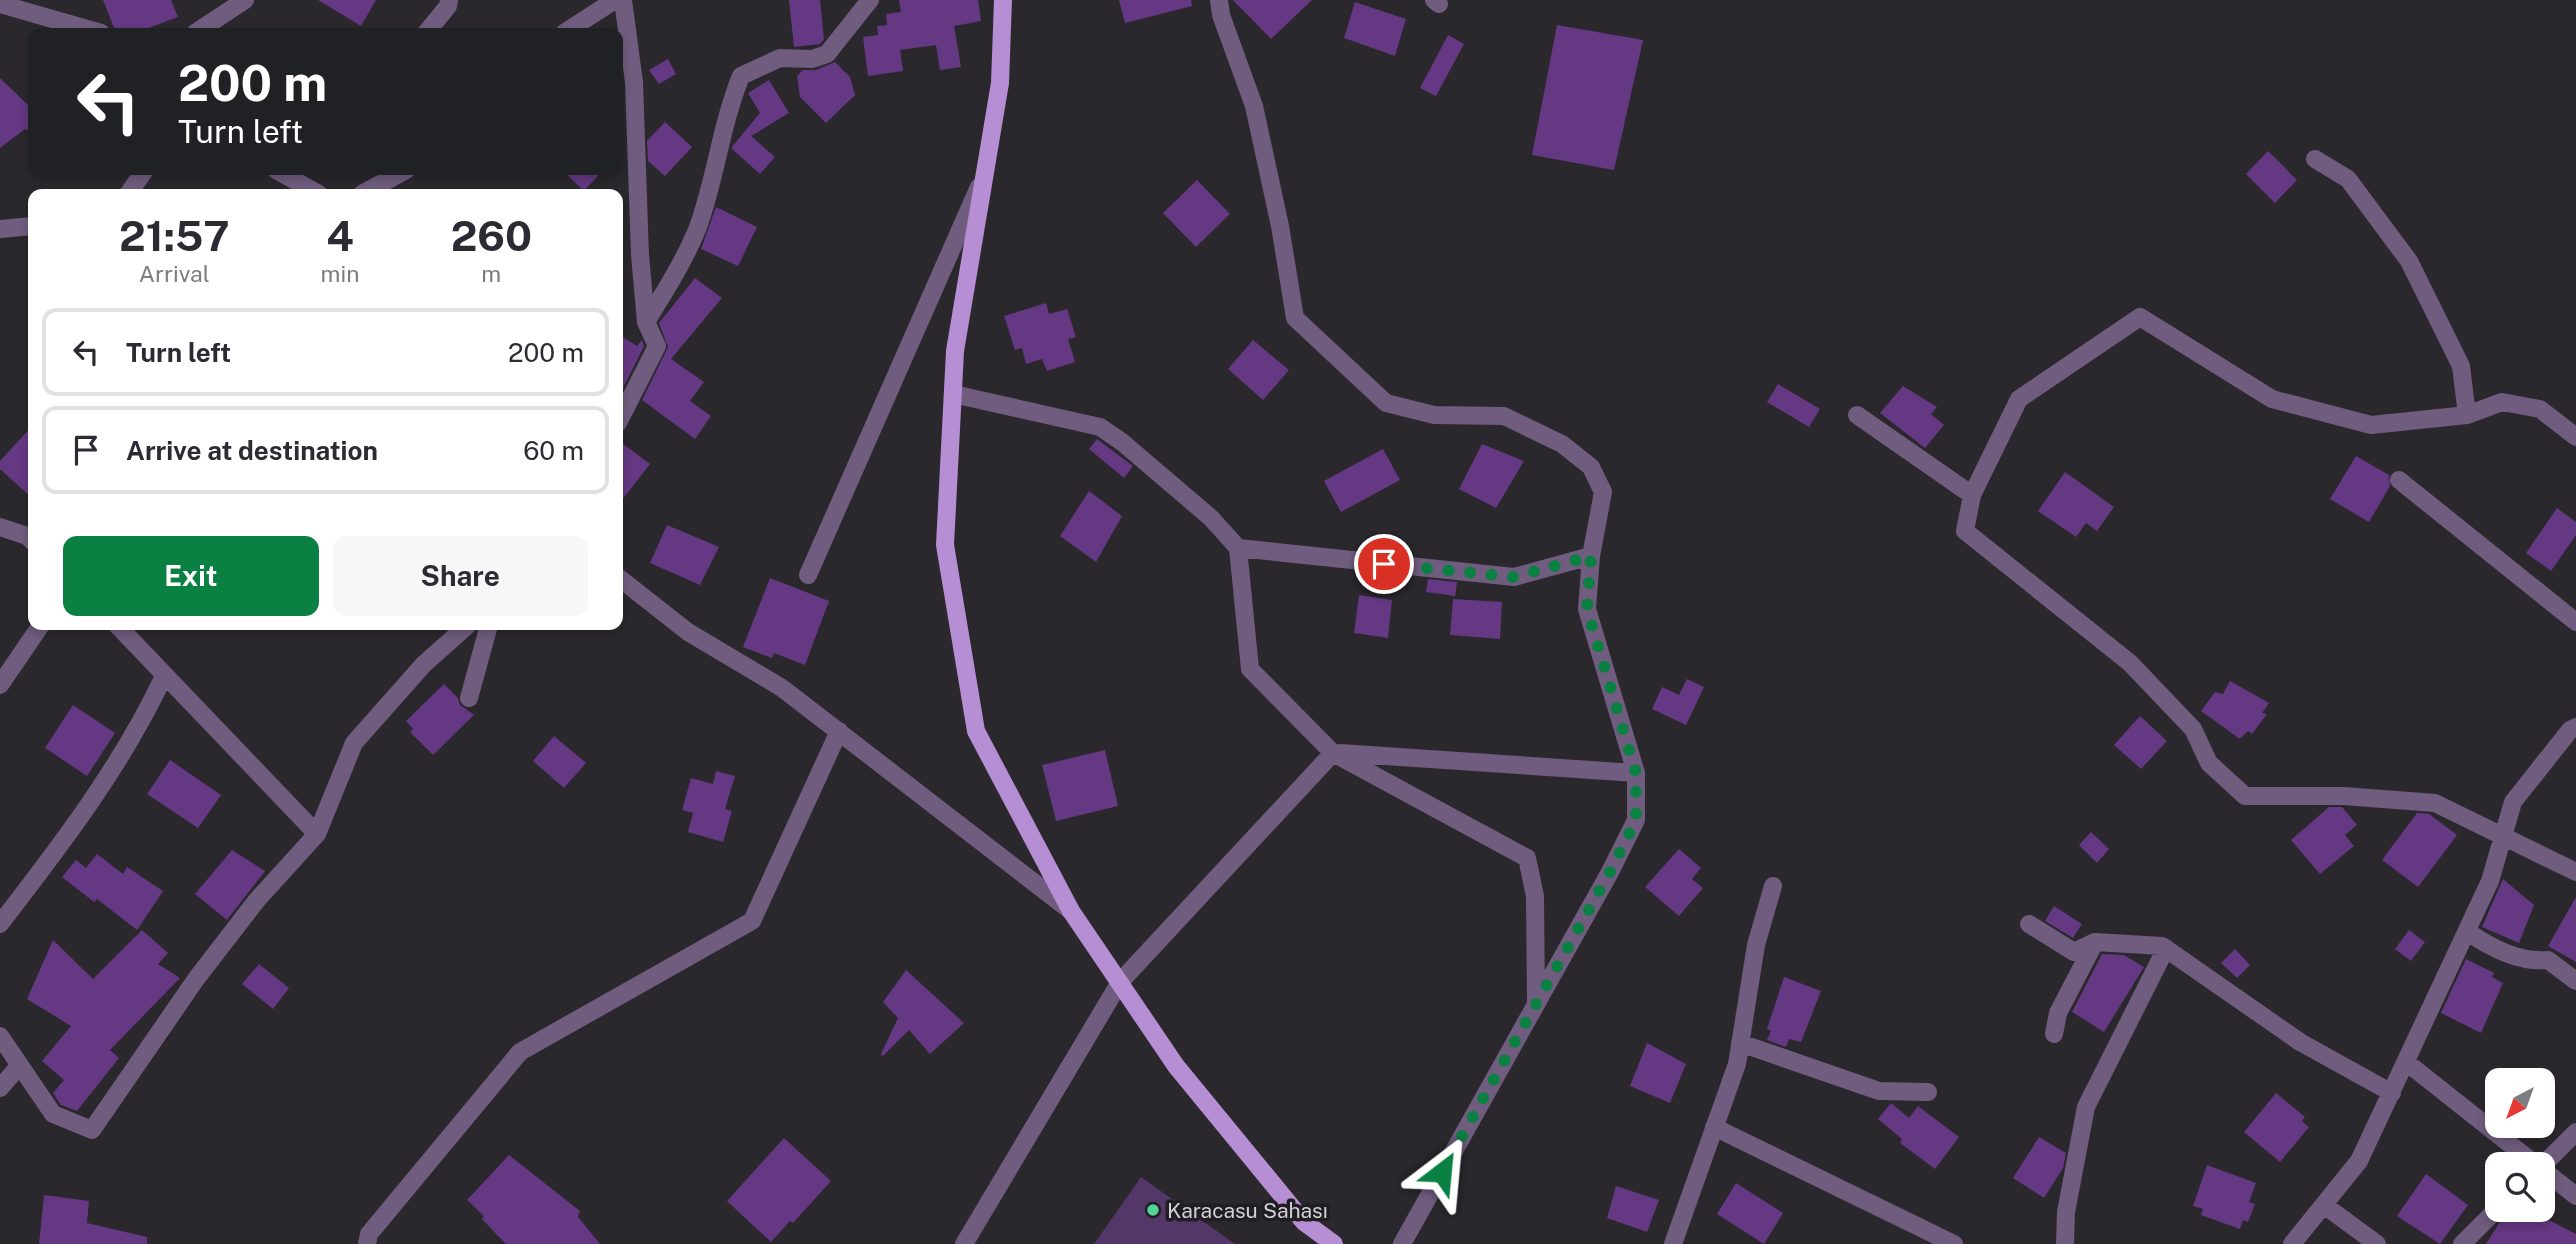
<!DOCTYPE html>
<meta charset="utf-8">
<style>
:root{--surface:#fff;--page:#f7f7f7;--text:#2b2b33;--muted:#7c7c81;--line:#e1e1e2;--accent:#0b8043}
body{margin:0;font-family:"Public Sans",sans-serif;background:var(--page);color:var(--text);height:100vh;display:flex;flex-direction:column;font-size:26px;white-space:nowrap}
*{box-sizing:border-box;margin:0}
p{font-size:23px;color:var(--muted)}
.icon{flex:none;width:38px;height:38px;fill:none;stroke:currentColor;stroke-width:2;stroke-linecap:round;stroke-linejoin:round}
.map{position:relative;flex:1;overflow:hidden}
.details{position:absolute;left:28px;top:189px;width:595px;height:441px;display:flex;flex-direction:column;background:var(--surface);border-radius:14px;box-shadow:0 4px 10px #0003}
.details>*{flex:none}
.hud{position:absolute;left:28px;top:28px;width:595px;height:147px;border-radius:14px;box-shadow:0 4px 10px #0003;background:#202124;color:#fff;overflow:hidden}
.needle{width:46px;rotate:221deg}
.fabs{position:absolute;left:2485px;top:1068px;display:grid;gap:14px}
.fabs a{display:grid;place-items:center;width:70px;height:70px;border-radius:14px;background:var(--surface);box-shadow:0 4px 10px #0003;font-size:35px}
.pin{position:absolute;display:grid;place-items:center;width:60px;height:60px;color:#fff;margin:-30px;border:4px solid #fff;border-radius:50%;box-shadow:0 2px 7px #0007}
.me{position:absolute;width:77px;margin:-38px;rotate:29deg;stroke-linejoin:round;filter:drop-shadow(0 0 5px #0008)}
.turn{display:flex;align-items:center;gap:24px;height:147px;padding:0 35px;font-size:32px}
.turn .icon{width:91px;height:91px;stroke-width:2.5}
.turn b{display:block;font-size:49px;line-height:60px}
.eta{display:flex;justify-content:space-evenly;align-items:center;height:119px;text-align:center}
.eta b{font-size:42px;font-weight:700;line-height:49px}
.cta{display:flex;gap:14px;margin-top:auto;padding:14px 35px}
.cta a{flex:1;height:80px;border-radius:14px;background:var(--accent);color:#fff;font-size:28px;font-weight:700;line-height:80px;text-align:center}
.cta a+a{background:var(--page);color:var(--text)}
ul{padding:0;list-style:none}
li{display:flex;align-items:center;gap:21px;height:88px;margin:0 14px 10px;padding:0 21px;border:4px solid var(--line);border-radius:14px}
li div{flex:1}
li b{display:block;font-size:26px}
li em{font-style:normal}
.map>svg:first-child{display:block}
.green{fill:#533768}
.building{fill:#653883}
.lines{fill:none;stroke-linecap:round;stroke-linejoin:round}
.minor{stroke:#6f5c7e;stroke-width:18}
.major{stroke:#b68ed3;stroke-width:18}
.route{stroke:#0b8043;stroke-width:12;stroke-dasharray:0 21.6}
.poi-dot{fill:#52d397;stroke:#211e23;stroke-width:2.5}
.labels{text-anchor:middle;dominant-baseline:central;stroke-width:7;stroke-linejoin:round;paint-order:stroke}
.poi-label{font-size:21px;fill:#d3d1d5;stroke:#211e23;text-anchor:start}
</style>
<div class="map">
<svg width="2576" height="1244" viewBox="0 0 2576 1244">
<rect width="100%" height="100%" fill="#2a272d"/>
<path class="green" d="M1141,1177L1235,1244H1094Z"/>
<path class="building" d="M103,0H171L178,17L135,33H116Z
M318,0H376L361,26Z
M789,0H820L824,39L820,44L794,47Z
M899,0H978L981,21L954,26L961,67L940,70L936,45L900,50L903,71L868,76L863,37L878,35L877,26L887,25L886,14L901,12Z
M1119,0H1191L1192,6L1125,23Z
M1233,0H1312L1271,39Z
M1355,2L1406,19L1395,56L1344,38Z
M1557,25L1643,40L1614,170L1532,155Z
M1448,35L1464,44L1436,96L1420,88Z
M668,59L676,74L659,84L649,70Z
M835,62L850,77L855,95L826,123L800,97L797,76L803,70H816Z
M0,78L33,110V132L25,129L0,148Z
M769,80L789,113L751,136L775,157L760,174L731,148L760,113L748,93Z
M665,122L692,147L665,176L648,161L647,141Z
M2268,151L2297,180L2275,203L2246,174Z
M562,170H603L584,191Z
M1197,180L1230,214L1196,247L1163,213Z
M716,207L757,227L738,266L701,249Z
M695,278L722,298L671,359L704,382L690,401L711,416L695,439L642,400L668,347L659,323Z
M1046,303L1049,314L1067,309L1076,337L1068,339L1075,362L1047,371L1042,359L1026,364L1022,348L1015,350L1004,316Z
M618,334L637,346L642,340L644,346L618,398Z
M1253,340L1289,370L1263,400L1228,369Z
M1778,384L1820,409L1809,427L1767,402Z
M1903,386L1937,407L1931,414L1944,425L1925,448L1880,413Z
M33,425V499L0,469V461Z
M1097,439L1133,466L1124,478L1089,449Z
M618,440L650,464L618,505Z
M1482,444L1524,461L1496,508L1459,489Z
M1383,449L1400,480L1341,512L1324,481Z
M2356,456L2389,475L2390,486L2369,522L2330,499Z
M2065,472L2114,507L2097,531L2086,523L2076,537L2038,511Z
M1089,491L1122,516L1096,562L1060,536Z
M2557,508L2576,522V535L2551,571L2526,553Z
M667,525L719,547L700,585L650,563Z
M770,578L829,601L805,665L774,653L772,658L743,647Z
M1428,579L1457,582L1455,596L1426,592Z
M1359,595L1392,600L1388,638L1354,633Z
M1453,599L1502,602L1500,639L1450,635Z
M1687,679L1704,687L1686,725L1652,709L1662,687L1679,695Z
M2230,681L2269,703L2262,713L2267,714L2252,734L2248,731L2240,739L2201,711L2215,692L2223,694Z
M444,684L458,698L460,705L474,715L433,755L410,732L413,729L406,721Z
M73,705L115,733L87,776L45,748Z
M2140,716L2167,741L2141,769L2114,745Z
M554,736L586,763L564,788L533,761Z
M1105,750L1118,806L1056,821L1042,765Z
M170,760L221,795L198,828L147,794Z
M716,771L735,776L725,809L732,811L723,842L688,832L693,813L682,810L691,778L713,784Z
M2329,807H2342L2357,825L2345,835L2354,846L2320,874L2291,840Z
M2417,813L2429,814L2457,835L2418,887L2382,860Z
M2091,832L2109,849L2097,863L2079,845Z
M1679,849L1701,868L1692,879L1703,888L1679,916L1645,887Z
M232,850L265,871L227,920L195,894Z
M97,854L123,874L127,867L163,891L137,930L97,899L94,902L62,877L76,860L86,868Z
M2503,879L2534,905L2519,943L2482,927Z
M2576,897V962L2548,946Z
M2054,906L2082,924L2073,938L2045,921Z
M142,930L168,953L158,964L180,978L110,1050L119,1058L77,1111L61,1105L53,1093L64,1080L42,1061L71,1026L27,999L53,940L93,979Z
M2409,930L2425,942L2411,961L2395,949Z
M2235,949L2250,965L2237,978L2221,963Z
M2102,954L2124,955L2144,967L2104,1032L2072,1012Z
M2466,959L2494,973L2492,977L2503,983L2481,1033L2441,1013Z
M259,964L289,988L273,1009L242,984Z
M906,970L964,1023L930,1054L909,1030L883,1056L881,1054L898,1018L883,1002Z
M1784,977L1821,991L1801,1042L1789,1039L1786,1047L1767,1040L1771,1031L1767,1029Z
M1647,1043L1686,1064L1670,1103L1630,1086Z
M2276,1093L2305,1117L2302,1121L2309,1127L2280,1162L2244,1132Z
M1891,1103L1909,1118L1918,1106L1959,1137L1935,1169L1900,1143L1902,1139L1878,1119Z
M2039,1137L2066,1153L2063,1168L2044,1198L2013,1178Z
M784,1138L831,1181L793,1223L790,1221L771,1242L727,1201Z
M509,1155L580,1211L578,1217L600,1244H506L497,1235L482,1219L484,1216L467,1200Z
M2207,1165L2256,1183L2249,1202L2255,1204L2248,1222L2243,1220L2240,1229L2201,1215L2203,1209L2193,1206Z
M2426,1174L2468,1205L2440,1244L2397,1216Z
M1736,1183L1783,1213L1764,1244L1717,1214Z
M1616,1186L1659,1200L1647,1232L1607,1218Z
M44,1195L89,1201L87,1223L147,1237V1244H39Z
M2508,1209H2528L2576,1234V1244H2486Z"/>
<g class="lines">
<path class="minor" d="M623,0L634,82L640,255L646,322
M1219,0L1221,15L1254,106L1280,226L1295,318L1386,403L1434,415L1504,416L1562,444L1591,467L1603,492L1591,556L1587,609L1636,773V820L1610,872L1402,1244
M1434,0L1439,4
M0,4L101,33
M195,33L245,0
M426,33L448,6L449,0
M564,33L615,0
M2315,159L2348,179L2409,261L2461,366L2467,415
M276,170L319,194
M128,194L145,170
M362,194L406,170
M0,229L33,226
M953,394L1100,427L1122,442L1211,518L1238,548L1514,577L1591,556
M1857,415L1972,495
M618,423L657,346L646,322C665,291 685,260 698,227C716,177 721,125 741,76L780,58L812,59L827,54L870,0
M2576,437L2540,409L2502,402L2467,415L2371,425L2272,399L2140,317L2019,399L1972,495L1965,531L2130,663L2193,729L2209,763L2245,796H2344L2435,803L2576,872
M2399,480L2576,622
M0,527L27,536L33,542
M1238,548L1250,669L1333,753L1527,858L1535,896L1536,1003
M808,575L979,187
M618,577L688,632L782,688L1071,911
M117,625L317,834
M0,685L41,625
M469,698L489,625
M1340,753L1636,773
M0,924C61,845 121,767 164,676
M2029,924L2074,952L2095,942L2162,946L2300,1042L2392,1093
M2468,932C2491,948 2519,963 2548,960L2576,981
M2054,1034L2058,1013L2095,942
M0,1036L53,1114L92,1130L196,979L257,900L317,834L354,743L424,664L468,625
M1740,1043L1879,1091L1928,1092
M2406,1062L2535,1164
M0,1088L20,1065
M1714,1127L1954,1244
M2543,1165L2576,1132
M2543,1170L2576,1196
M2324,1205L2377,1244
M367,1244L369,1234L520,1052L752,921L839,731
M964,1244L1120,982L1333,753
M1673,1244L1737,1064L1756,945L1773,886
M2065,1244L2066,1212L2086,1107L2166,948
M2292,1244L2359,1161L2490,881L2513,802L2570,730L2576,727
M2462,1244L2497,1209"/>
<path class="major" d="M1003,0L1000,83L955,351L945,545L976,731L1071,911L1176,1066L1304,1222L1334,1244"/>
</g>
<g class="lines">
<path class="route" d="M1384,564L1514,577L1591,556L1587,609L1636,773V820L1610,872L1442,1172"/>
</g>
<circle class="poi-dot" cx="1153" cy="1210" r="7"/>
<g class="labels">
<g class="poi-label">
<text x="1167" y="1210">Karacasu Sahası</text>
</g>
</g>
</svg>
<div class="fabs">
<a><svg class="needle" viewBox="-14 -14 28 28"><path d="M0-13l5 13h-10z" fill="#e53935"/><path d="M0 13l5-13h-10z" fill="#7c7c81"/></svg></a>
<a><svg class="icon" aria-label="search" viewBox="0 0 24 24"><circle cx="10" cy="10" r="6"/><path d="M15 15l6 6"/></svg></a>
</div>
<div class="pin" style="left:1384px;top:564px;background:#d93025"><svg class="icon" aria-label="arrive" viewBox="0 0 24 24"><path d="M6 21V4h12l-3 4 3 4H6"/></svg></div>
<svg class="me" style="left:1442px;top:1172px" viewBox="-20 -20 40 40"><path d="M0-17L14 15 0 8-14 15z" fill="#0b8043" stroke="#fff" stroke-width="4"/></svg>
<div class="hud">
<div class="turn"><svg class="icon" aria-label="left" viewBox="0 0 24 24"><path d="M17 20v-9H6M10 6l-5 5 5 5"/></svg><div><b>200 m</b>Turn left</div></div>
</div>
<section class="details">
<div class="eta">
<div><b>21:57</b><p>Arrival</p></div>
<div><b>4</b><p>min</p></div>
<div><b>260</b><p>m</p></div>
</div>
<ul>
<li><svg class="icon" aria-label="left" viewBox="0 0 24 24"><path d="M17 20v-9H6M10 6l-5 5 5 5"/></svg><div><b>Turn left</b></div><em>200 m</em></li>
<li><svg class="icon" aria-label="arrive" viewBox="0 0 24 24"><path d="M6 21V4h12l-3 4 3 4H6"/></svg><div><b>Arrive at destination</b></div><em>60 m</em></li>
</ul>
<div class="cta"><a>Exit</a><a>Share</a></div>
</section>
</div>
